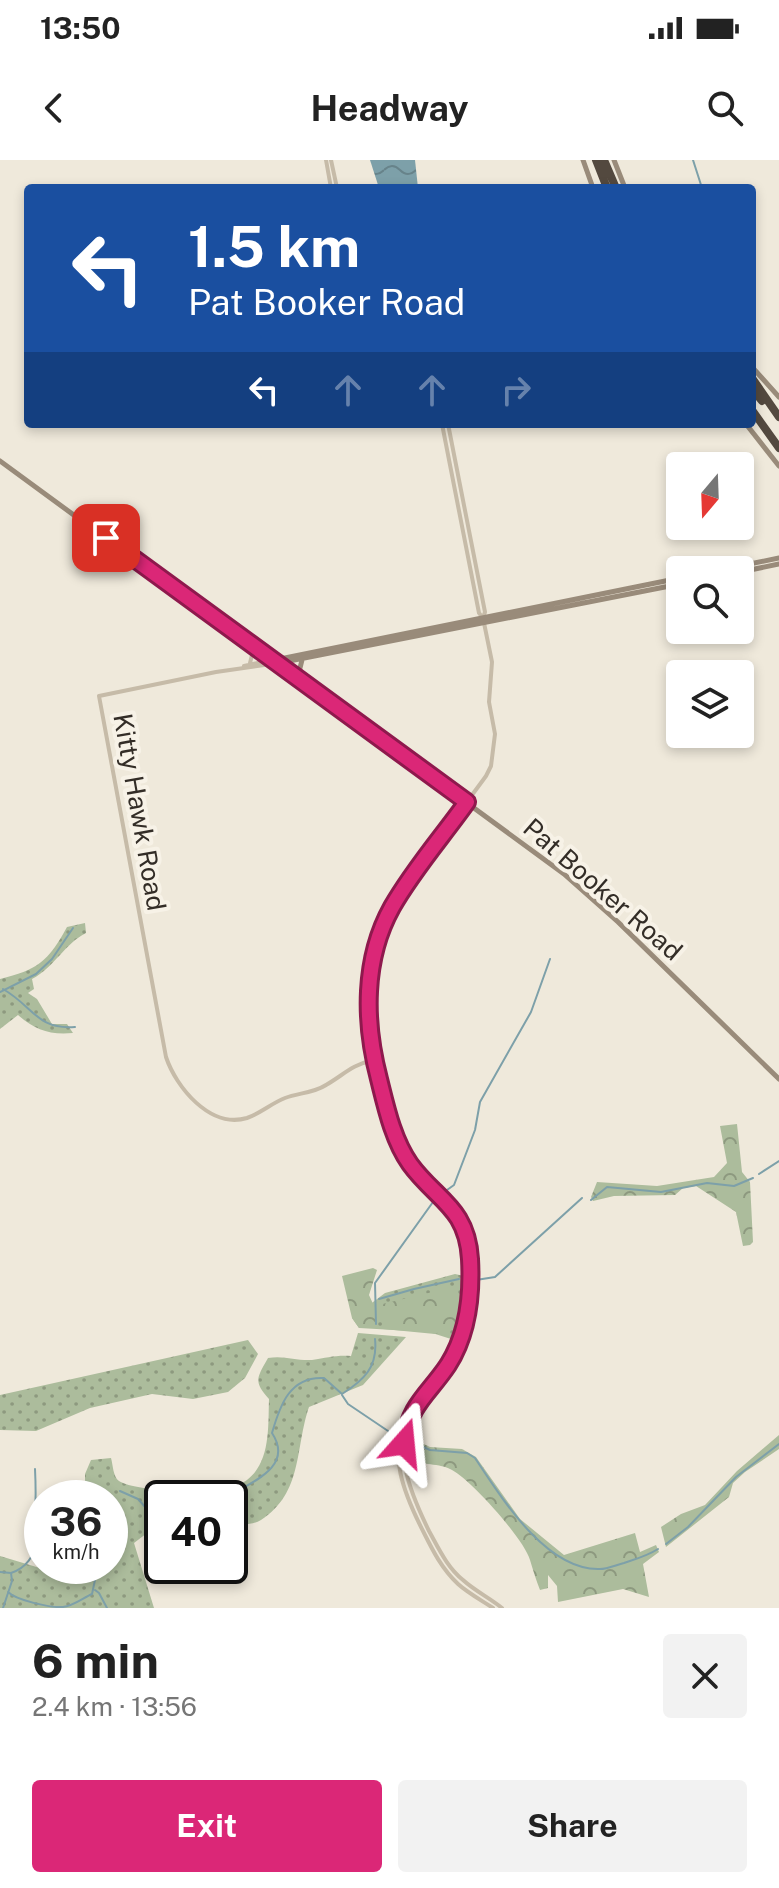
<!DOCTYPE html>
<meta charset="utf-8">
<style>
:root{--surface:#fff;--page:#f2f2f2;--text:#222;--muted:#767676;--accent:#db2777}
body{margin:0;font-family:"Public Sans",sans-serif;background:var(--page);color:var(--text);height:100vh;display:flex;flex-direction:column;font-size:30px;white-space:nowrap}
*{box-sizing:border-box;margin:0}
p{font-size:26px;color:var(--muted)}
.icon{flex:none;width:44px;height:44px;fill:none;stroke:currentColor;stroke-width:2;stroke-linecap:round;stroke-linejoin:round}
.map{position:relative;height:1448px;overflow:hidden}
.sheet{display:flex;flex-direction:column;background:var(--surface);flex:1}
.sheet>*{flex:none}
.banner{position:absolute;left:24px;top:24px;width:732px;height:244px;border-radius:8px;box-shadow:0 4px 12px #0003;background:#1a4fa0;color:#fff;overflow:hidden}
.needle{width:52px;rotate:199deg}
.fabs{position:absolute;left:666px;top:292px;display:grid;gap:16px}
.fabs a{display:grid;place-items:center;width:88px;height:88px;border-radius:8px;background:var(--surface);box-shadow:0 4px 12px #0003;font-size:40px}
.speed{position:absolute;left:24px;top:1320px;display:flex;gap:16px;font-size:40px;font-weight:700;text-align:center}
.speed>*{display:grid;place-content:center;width:104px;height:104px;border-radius:50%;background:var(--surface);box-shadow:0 4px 12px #0003;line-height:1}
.speed small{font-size:20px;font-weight:400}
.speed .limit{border:4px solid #111;border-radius:12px;background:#fff;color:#111}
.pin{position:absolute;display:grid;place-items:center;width:68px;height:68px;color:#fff;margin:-34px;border-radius:16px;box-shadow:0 4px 12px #0006}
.me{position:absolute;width:88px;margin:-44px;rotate:18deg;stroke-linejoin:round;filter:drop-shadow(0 0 6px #0008)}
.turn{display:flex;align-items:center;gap:28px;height:168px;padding:0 32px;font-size:36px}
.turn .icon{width:104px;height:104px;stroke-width:2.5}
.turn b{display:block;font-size:56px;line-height:68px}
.lanes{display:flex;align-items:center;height:76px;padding:0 32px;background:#0003;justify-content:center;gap:40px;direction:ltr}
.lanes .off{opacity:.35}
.round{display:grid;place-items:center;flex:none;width:84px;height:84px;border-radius:8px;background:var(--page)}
.overview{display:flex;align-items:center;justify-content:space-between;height:136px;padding:0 32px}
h1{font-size:48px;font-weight:700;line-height:60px}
.primary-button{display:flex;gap:16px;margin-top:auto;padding:16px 32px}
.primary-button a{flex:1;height:92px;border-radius:8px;background:var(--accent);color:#fff;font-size:32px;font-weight:700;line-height:92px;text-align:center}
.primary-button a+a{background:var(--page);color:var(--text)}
.status{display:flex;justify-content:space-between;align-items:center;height:56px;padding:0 40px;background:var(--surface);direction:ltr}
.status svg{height:22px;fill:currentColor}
header{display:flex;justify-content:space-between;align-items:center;height:104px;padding:0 32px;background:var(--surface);font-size:36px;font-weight:700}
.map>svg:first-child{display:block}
.green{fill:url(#green-dots)}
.forest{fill:url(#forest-crowns)}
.water{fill:url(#water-waves)}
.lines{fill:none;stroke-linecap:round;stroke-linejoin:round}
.stream{stroke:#7da0a9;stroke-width:2}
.tertiary{stroke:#c6bba8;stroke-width:4}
.secondary{stroke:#998b7a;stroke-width:5}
.motorway{stroke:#53493f;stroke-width:8}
.route-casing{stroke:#8e194d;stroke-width:20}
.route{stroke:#db2777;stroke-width:14}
.labels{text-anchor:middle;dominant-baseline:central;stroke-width:8;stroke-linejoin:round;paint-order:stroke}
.street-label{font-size:26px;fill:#332d27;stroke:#f7f2e7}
</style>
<div class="status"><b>13:50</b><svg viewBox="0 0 49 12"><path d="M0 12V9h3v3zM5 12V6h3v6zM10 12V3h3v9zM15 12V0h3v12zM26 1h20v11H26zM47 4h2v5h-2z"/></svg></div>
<header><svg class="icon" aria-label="back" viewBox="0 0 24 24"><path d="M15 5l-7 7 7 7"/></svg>Headway<svg class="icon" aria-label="search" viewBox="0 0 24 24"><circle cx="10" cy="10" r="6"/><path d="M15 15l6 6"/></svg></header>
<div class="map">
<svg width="779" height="1448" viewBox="0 0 779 1448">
<defs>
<pattern id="green-dots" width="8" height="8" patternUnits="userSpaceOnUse" patternTransform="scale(2)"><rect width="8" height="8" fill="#acbc9c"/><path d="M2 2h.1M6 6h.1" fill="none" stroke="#8d997f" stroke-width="1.8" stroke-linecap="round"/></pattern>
<pattern id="forest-crowns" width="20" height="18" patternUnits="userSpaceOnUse" patternTransform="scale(2)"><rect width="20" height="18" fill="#acbc9c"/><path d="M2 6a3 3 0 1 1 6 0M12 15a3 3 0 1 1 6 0" fill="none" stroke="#8d997f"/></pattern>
<pattern id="water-waves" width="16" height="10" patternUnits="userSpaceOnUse" patternTransform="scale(2)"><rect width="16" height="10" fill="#7da0a9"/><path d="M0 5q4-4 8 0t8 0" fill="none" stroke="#67838a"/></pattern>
</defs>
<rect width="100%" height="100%" fill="#efe9db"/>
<path class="green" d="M85,763L86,773C64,784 55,807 32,819L34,829L28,833L37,839L52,864H67L73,873C49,875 35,870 18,855L0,869V819C37,810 48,802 67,767Z
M455,1114L464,1116L456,1165L451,1179L429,1172L359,1168L352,1158L385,1133Z
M358,1173L406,1177L363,1225L309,1247C295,1288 303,1333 261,1360C253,1365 239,1365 230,1366V1338H162V1368L155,1367L134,1383L154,1448H0V1396L73,1418L84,1406H110V1338H85V1314L91,1300L111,1298C113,1305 113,1317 119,1321C136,1333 229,1334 247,1320C271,1302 268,1265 269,1239C253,1221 257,1218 268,1198C284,1195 296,1201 312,1200C327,1198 335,1195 351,1196Z
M248,1180L258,1194L245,1218L228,1232L193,1239L152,1234L90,1248L36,1271L0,1270V1235Z"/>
<path class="forest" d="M737,964L742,1012L750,1022L753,1082L750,1085L743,1086L736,1052L696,1026L683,1028L675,1035L614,1036L593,1041L591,1037L597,1022L657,1026L714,1017L727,1003L720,966Z
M373,1108L377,1110L369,1135L374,1146L441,1130L448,1129L461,1135L456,1165L435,1174L383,1169L382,1162C376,1160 371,1163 368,1168H359L352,1158L342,1116Z
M779,1275V1289L745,1312L733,1323L729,1337L666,1387L661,1367L681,1354L705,1345L737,1311Z
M409,1277L430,1287L462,1289L476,1297L520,1359L564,1395L635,1373L640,1392L656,1385L659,1392L643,1404L649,1437L623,1429L558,1442L557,1426L548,1415V1428L540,1430C536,1420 533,1410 530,1400C524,1379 471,1320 452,1310C433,1300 422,1310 406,1292Z"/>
<path class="water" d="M370,0H415L418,28H379Z"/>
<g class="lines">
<path class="stream" d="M693,0L702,28
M3,829C34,847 37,870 75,867
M0,832L36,814L52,799L73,768
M759,1014L779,1001
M447,1030L454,1025L475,970L480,942L531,852L550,799
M591,1040L607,1027L661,1032L707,1023L734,1026L753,1018
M476,1120L495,1117L582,1038
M379,1139L414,1129L459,1119
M376,1164L375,1123L433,1042
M342,1235L348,1244L394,1275
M408,1280L430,1290L467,1293L475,1298C501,1337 546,1411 600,1409C607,1409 616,1405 624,1403C636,1399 647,1396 658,1389
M120,1331L138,1339L155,1358L162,1360
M100,1338L105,1334
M225,1338C249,1323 295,1308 272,1273C280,1245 290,1216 324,1218L342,1234C364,1220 378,1207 375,1179
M666,1384L688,1367L736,1317L779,1284
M0,1412L11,1413L12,1421L3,1448
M11,1413C26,1408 35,1396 36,1380C36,1375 34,1371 34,1367C36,1348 36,1329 35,1309
M95,1430L99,1433L107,1448
M8,1432C16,1440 50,1448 63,1447C73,1446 83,1438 92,1434L98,1406"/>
<path class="tertiary" d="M326,0L331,28
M331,0L337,28
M442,264L479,453L483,458L492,502L489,542L495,574L491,606L486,616C413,717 344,779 377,914C384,940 390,970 403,994C427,1035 466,1042 470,1098C473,1134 468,1178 446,1208C436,1221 424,1231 416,1245C391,1289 409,1330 429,1371C439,1389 447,1407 463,1420C475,1431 490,1438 502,1448
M448,264L485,452L483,458
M249,483L252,495L250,503
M278,503L216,512L99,536L166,897C176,927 210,969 247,958C261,953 272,943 285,938C298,933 314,933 326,925C345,914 351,905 374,900
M244,506L271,500
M469,1114C461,1137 462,1163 452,1185C440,1210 418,1226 407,1251C387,1294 404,1334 424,1373C433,1391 442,1409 458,1424C468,1433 481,1440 493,1448"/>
<path class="secondary" d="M583,0L593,28
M614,0L625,28
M752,207L779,237
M746,264L779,306
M0,301L564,714L618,762L779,919
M720,410L779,398
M740,412L779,404
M275,500L680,418
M279,503L680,424
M302,520L299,512L302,500"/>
<path class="motorway" d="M596,0L607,28
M604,0L616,28
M752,218L779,257
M752,229L762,241
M752,250L779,288"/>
</g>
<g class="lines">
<g class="route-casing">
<path id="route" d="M106,378L467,642C442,677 413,710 392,747C363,799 364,862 379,919C386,947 393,980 410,1004C436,1040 467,1047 470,1099C472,1135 467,1175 448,1205C428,1235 410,1243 404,1283"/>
</g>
<use href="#route" class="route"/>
</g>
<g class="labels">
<g class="street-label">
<text transform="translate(140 652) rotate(80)">Kitty Hawk Road</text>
<text transform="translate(603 729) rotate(41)">Pat Booker Road</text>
</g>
</g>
</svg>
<div class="fabs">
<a><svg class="needle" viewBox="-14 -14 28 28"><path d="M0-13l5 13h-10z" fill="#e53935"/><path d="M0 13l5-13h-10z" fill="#767676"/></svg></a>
<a><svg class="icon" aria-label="search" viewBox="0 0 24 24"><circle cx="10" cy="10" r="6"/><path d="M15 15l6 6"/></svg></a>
<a><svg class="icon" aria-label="layers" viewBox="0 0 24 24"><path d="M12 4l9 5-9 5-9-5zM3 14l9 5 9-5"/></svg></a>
</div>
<div class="speed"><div>36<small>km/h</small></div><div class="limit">40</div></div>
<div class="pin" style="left:106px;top:378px;background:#d93025"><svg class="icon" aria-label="arrive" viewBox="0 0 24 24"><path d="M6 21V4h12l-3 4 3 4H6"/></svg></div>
<svg class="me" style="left:404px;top:1283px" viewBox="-20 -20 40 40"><path d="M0-17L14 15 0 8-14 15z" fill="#db2777" stroke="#fff" stroke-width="4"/></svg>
<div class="banner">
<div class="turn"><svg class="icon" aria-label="left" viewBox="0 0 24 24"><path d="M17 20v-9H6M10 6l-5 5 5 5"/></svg><div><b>1.5 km</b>Pat Booker Road</div></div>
<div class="lanes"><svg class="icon" aria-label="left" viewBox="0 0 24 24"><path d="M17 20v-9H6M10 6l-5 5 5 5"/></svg><svg class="icon off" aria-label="ahead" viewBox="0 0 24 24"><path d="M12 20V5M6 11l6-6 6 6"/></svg><svg class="icon off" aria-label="ahead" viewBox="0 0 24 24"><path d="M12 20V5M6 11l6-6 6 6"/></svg><svg class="icon off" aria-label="right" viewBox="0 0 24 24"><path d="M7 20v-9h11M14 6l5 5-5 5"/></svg></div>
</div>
</div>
<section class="sheet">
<div class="overview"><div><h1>6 min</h1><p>2.4 km · 13:56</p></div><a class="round"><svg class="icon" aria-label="close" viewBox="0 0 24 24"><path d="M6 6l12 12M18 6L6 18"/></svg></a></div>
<div class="primary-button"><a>Exit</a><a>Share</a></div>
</section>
